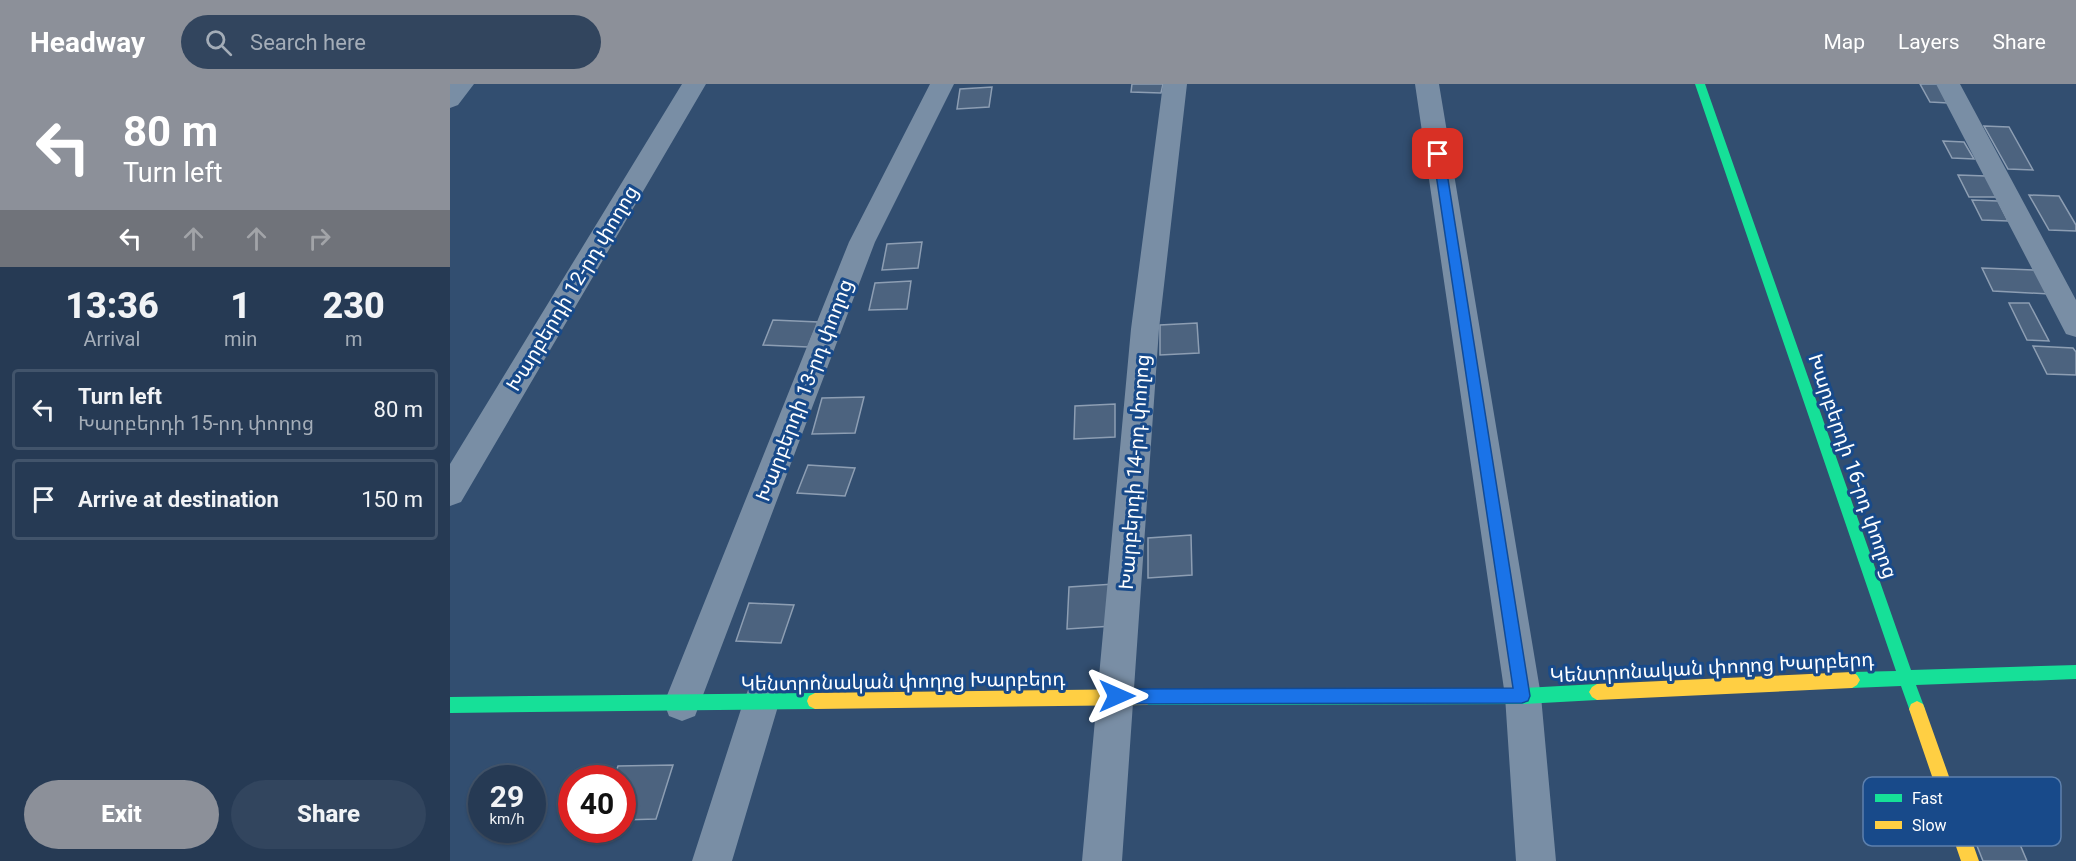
<!DOCTYPE html>
<meta charset="utf-8">
<style>
:root{--surface:#263a54;--page:#32455e;--text:#f1f3f6;--muted:#a4adb8;--line:#42546b;--accent:#8c9099}
body{margin:0;font-family:Roboto,"Noto Sans Armenian",sans-serif;background:var(--page);color:var(--text);height:100vh;display:flex;flex-direction:column;font-size:22px;white-space:nowrap}
*{box-sizing:border-box;margin:0}
p{font-size:20px;color:var(--muted)}
.icon{flex:none;width:33px;height:33px;fill:none;stroke:currentColor;stroke-width:2;stroke-linecap:round;stroke-linejoin:round}
.map{position:relative;flex:1;overflow:hidden}
.side{display:flex;flex-direction:column;background:var(--surface);width:450px}
.side>*{flex:none}
.hud{background:#8c9099;color:#fff;overflow:hidden}
.speed{position:absolute;left:18px;top:681px;display:flex;gap:12px;font-size:30px;font-weight:700;text-align:center}
.speed>*{display:grid;place-content:center;width:78px;height:78px;border-radius:50%;background:var(--surface);box-shadow:0 2px 4px #0004,0 0 0 2px var(--line);line-height:1}
.speed small{font-size:15px;font-weight:400}
.speed .limit{border:9px solid #d22;background:#fff;color:#111}
.pin{position:absolute;display:grid;place-items:center;width:51px;height:51px;color:#fff;margin:-26px;border-radius:12px;box-shadow:0 3px 9px #0006}
.me{position:absolute;width:66px;margin:-33px;rotate:90deg;stroke-linejoin:round;filter:drop-shadow(0 0 4px #0008)}
.turn{display:flex;align-items:center;gap:21px;height:126px;padding:0 24px;font-size:27px}
.turn .icon{width:78px;height:78px;stroke-width:2.5}
.turn b{display:block;font-size:42px;line-height:51px}
.lanes{display:flex;align-items:center;height:57px;padding:0 24px;background:#0003;justify-content:center;gap:30px;direction:ltr}
.lanes .off{opacity:.35}
.eta{display:flex;justify-content:space-evenly;align-items:center;height:102px;text-align:center}
.eta b{font-size:36px;font-weight:800;line-height:42px}
.cta{display:flex;gap:12px;margin-top:auto;padding:12px 24px}
.cta a{flex:1;height:69px;border-radius:36px;background:var(--accent);color:#fff;font-size:24px;font-weight:800;line-height:69px;text-align:center}
.cta a+a{background:var(--page);color:var(--text)}
ul{padding:0;list-style:none}
li{display:flex;align-items:center;gap:18px;height:81px;margin:0 12px 9px;padding:0 12px;border:3px solid var(--line);border-radius:6px}
li div{flex:1}
li b{display:block;font-size:22px}
li em{font-style:normal}
header{display:flex;align-items:center;gap:36px;box-sizing:border-box;height:84px;padding:0 30px;background:var(--accent);color:#fff}
header strong{font-size:28px}
nav{display:flex;gap:33px;margin-inline-start:auto;font-size:21px}
.search{width:420px;height:54px;background:var(--page);display:flex;align-items:center;gap:15px;box-sizing:border-box;padding:0 21px;border-radius:33px;color:var(--muted);font-size:22px}
main{display:flex;flex:1;min-height:0}
.map>svg:first-child{display:block}
.building{fill:#4c637f;stroke:#8d9eb3;stroke-width:1.5}
.lines{fill:none;stroke-linecap:round;stroke-linejoin:round}
.street{fill:#798ea5;fill-rule:evenodd}
.fast{fill:#16e098;fill-rule:evenodd}
.slow{fill:#ffcf43;fill-rule:evenodd}
.route{fill:#1a73e8;stroke:#114b97;stroke-width:1.5}
.labels{text-anchor:middle;dominant-baseline:central;stroke-width:6;stroke-linejoin:round;paint-order:stroke}
.street-label{font-size:20px;fill:#fff;stroke:#184a8a}
.key{fill:#184a8a;stroke:#5d80ad;stroke-width:1.5}
.key-label{font-size:16px;fill:#fff}
</style>
<header>
<strong>Headway</strong>
<div class="search"><svg class="icon" aria-label="search" viewBox="0 0 24 24"><circle cx="10" cy="10" r="6"/><path d="M15 15l6 6"/></svg>Search here</div>
<nav><a>Map</a><a>Layers</a><a>Share</a></nav>
</header>
<main>
<section class="side">
<div class="hud">
<div class="turn"><svg class="icon" aria-label="left" viewBox="0 0 24 24"><path d="M17 20v-9H6M10 6l-5 5 5 5"/></svg><div><b>80 m</b>Turn left</div></div>
<div class="lanes"><svg class="icon" aria-label="left" viewBox="0 0 24 24"><path d="M17 20v-9H6M10 6l-5 5 5 5"/></svg><svg class="icon off" aria-label="ahead" viewBox="0 0 24 24"><path d="M12 20V5M6 11l6-6 6 6"/></svg><svg class="icon off" aria-label="ahead" viewBox="0 0 24 24"><path d="M12 20V5M6 11l6-6 6 6"/></svg><svg class="icon off" aria-label="right" viewBox="0 0 24 24"><path d="M7 20v-9h11M14 6l5 5-5 5"/></svg></div>
</div>
<div class="eta">
<div><b>13:36</b><p>Arrival</p></div>
<div><b>1</b><p>min</p></div>
<div><b>230</b><p>m</p></div>
</div>
<ul>
<li><svg class="icon" aria-label="left" viewBox="0 0 24 24"><path d="M17 20v-9H6M10 6l-5 5 5 5"/></svg><div><b>Turn left</b><p>Խարբերդի 15-րդ փողոց</p></div><em>80 m</em></li>
<li><svg class="icon" aria-label="arrive" viewBox="0 0 24 24"><path d="M6 21V4h12l-3 4 3 4H6"/></svg><div><b>Arrive at destination</b></div><em>150 m</em></li>
</ul>
<div class="cta"><a>Exit</a><a>Share</a></div>
</section>
<div class="map">
<svg width="1626" height="777" viewBox="0 0 1626 777">
<rect width="100%" height="100%" fill="#324e70"/>
<path class="building" d="M682,0H713L711,9L681,8Z
M1470,0H1488L1498,19L1480,18Z
M542,3L539,23L507,25L510,5Z
M1534,42L1559,43L1583,86L1558,85Z
M1493,57L1514,58L1524,75L1502,74Z
M1508,91L1536,92L1547,113H1519Z
M1579,111L1609,112L1626,141V147L1599,146Z
M1522,116L1548,117L1558,137L1532,136Z
M472,158L468,184L432,186L437,160Z
M1532,184L1586,186L1599,210L1543,207Z
M461,197L457,225L419,226L425,199Z
M1559,219H1579L1599,257L1577,256Z
M323,236L368,238L358,263L313,261Z
M747,239L749,269L710,271V241Z
M1583,262L1623,264L1626,268V291L1597,290Z
M414,313L405,349L362,350L372,314Z
M665,320V353L624,355L625,322Z
M358,381L405,384L395,412L347,409Z
M741,451L742,491L698,494V454Z
M664,500L663,542L617,545L619,503Z
M299,519L344,521L331,559L286,557Z
M223,681L206,735L172,736V694H164L168,682Z
M1552,718L1577,777H1533L1510,719Z"/>
<g class="lines">
<path class="street" d="M0,0H24L8,21L0,24Z
M232,0H256L11,418L0,422V380Z
M480,0H504L425,158L250,619L245,632L232,637L219,632L214,619L399,158Z
M713,0H737L709,245L672,777H632L681,245Z
M965,0H989L1091,612L1106,777H1066L1055,612Z
M1486,0H1510L1626,216V253L1616,250Z
M311,601L324,606L329,619L282,777H242L293,619L298,606Z"/>
<path class="fast" d="M1245,0H1255L1461,586L1626,581V595L1466,601L1475,625L1473,630L1467,633L1461,630L1451,602L1402,604L1397,601L1394,596L1397,591L1402,588L1446,587Z
M1147,600L1152,603L1155,608L1152,613L1147,616L1073,620L697,621L692,618L689,613L692,608L697,605L1073,604Z
M365,609L371,612L373,617L371,622L365,625L0,629V613Z"/>
<path class="slow" d="M1402,588L1407,591L1410,596L1407,601L1402,604L1147,616L1142,613L1139,608L1142,603L1147,600Z
M697,605L702,608L705,613L702,618L697,621L365,625L359,622L357,617L359,612L365,609Z
M1467,617L1473,620L1475,625L1529,777H1511L1459,625L1461,620Z"/>
</g>
<path class="route" d="M988,67L994,70L1080,612L1078,617L1072,619L667,620L661,618L659,612L661,607L667,605L1063,604L983,70Z"/>
<g class="labels">
<g class="street-label">
<text transform="translate(122 204) rotate(-59)">Խարբերդի 12-րդ փողոց</text>
<text transform="translate(354 306) rotate(-69)">Խարբերդի 13-րդ փողոց</text>
<text transform="translate(1403 382) rotate(71)">Խարբերդի 16-րդ փողոց</text>
<text transform="translate(684 388) rotate(-86)">Խարբերդի 14-րդ փողոց</text>
<text transform="translate(1262 583) rotate(-3)">Կենտրոնական փողոց Խարբերդ</text>
<text transform="translate(453 597) rotate(-1)">Կենտրոնական փողոց Խարբերդ</text>
</g>
</g>
<rect x="1413" y="693" width="198" height="69" rx="9" class="key"/>
<rect x="1425" y="710" width="27" height="8" fill="#16e098"/>
<rect x="1425" y="737" width="27" height="8" fill="#ffcf43"/>
<g class="key-label">
<text x="1462" y="720">Fast</text>
<text x="1462" y="747">Slow</text>
</g>
</svg>
<div class="speed"><div>29<small>km/h</small></div><div class="limit">40</div></div>
<div class="pin" style="left:988px;top:70px;background:#d93025"><svg class="icon" aria-label="arrive" viewBox="0 0 24 24"><path d="M6 21V4h12l-3 4 3 4H6"/></svg></div>
<svg class="me" style="left:667px;top:612px" viewBox="-20 -20 40 40"><path d="M0-17L14 15 0 8-14 15z" fill="#1a73e8" stroke="#fff" stroke-width="4"/></svg>
</div>
</main>
